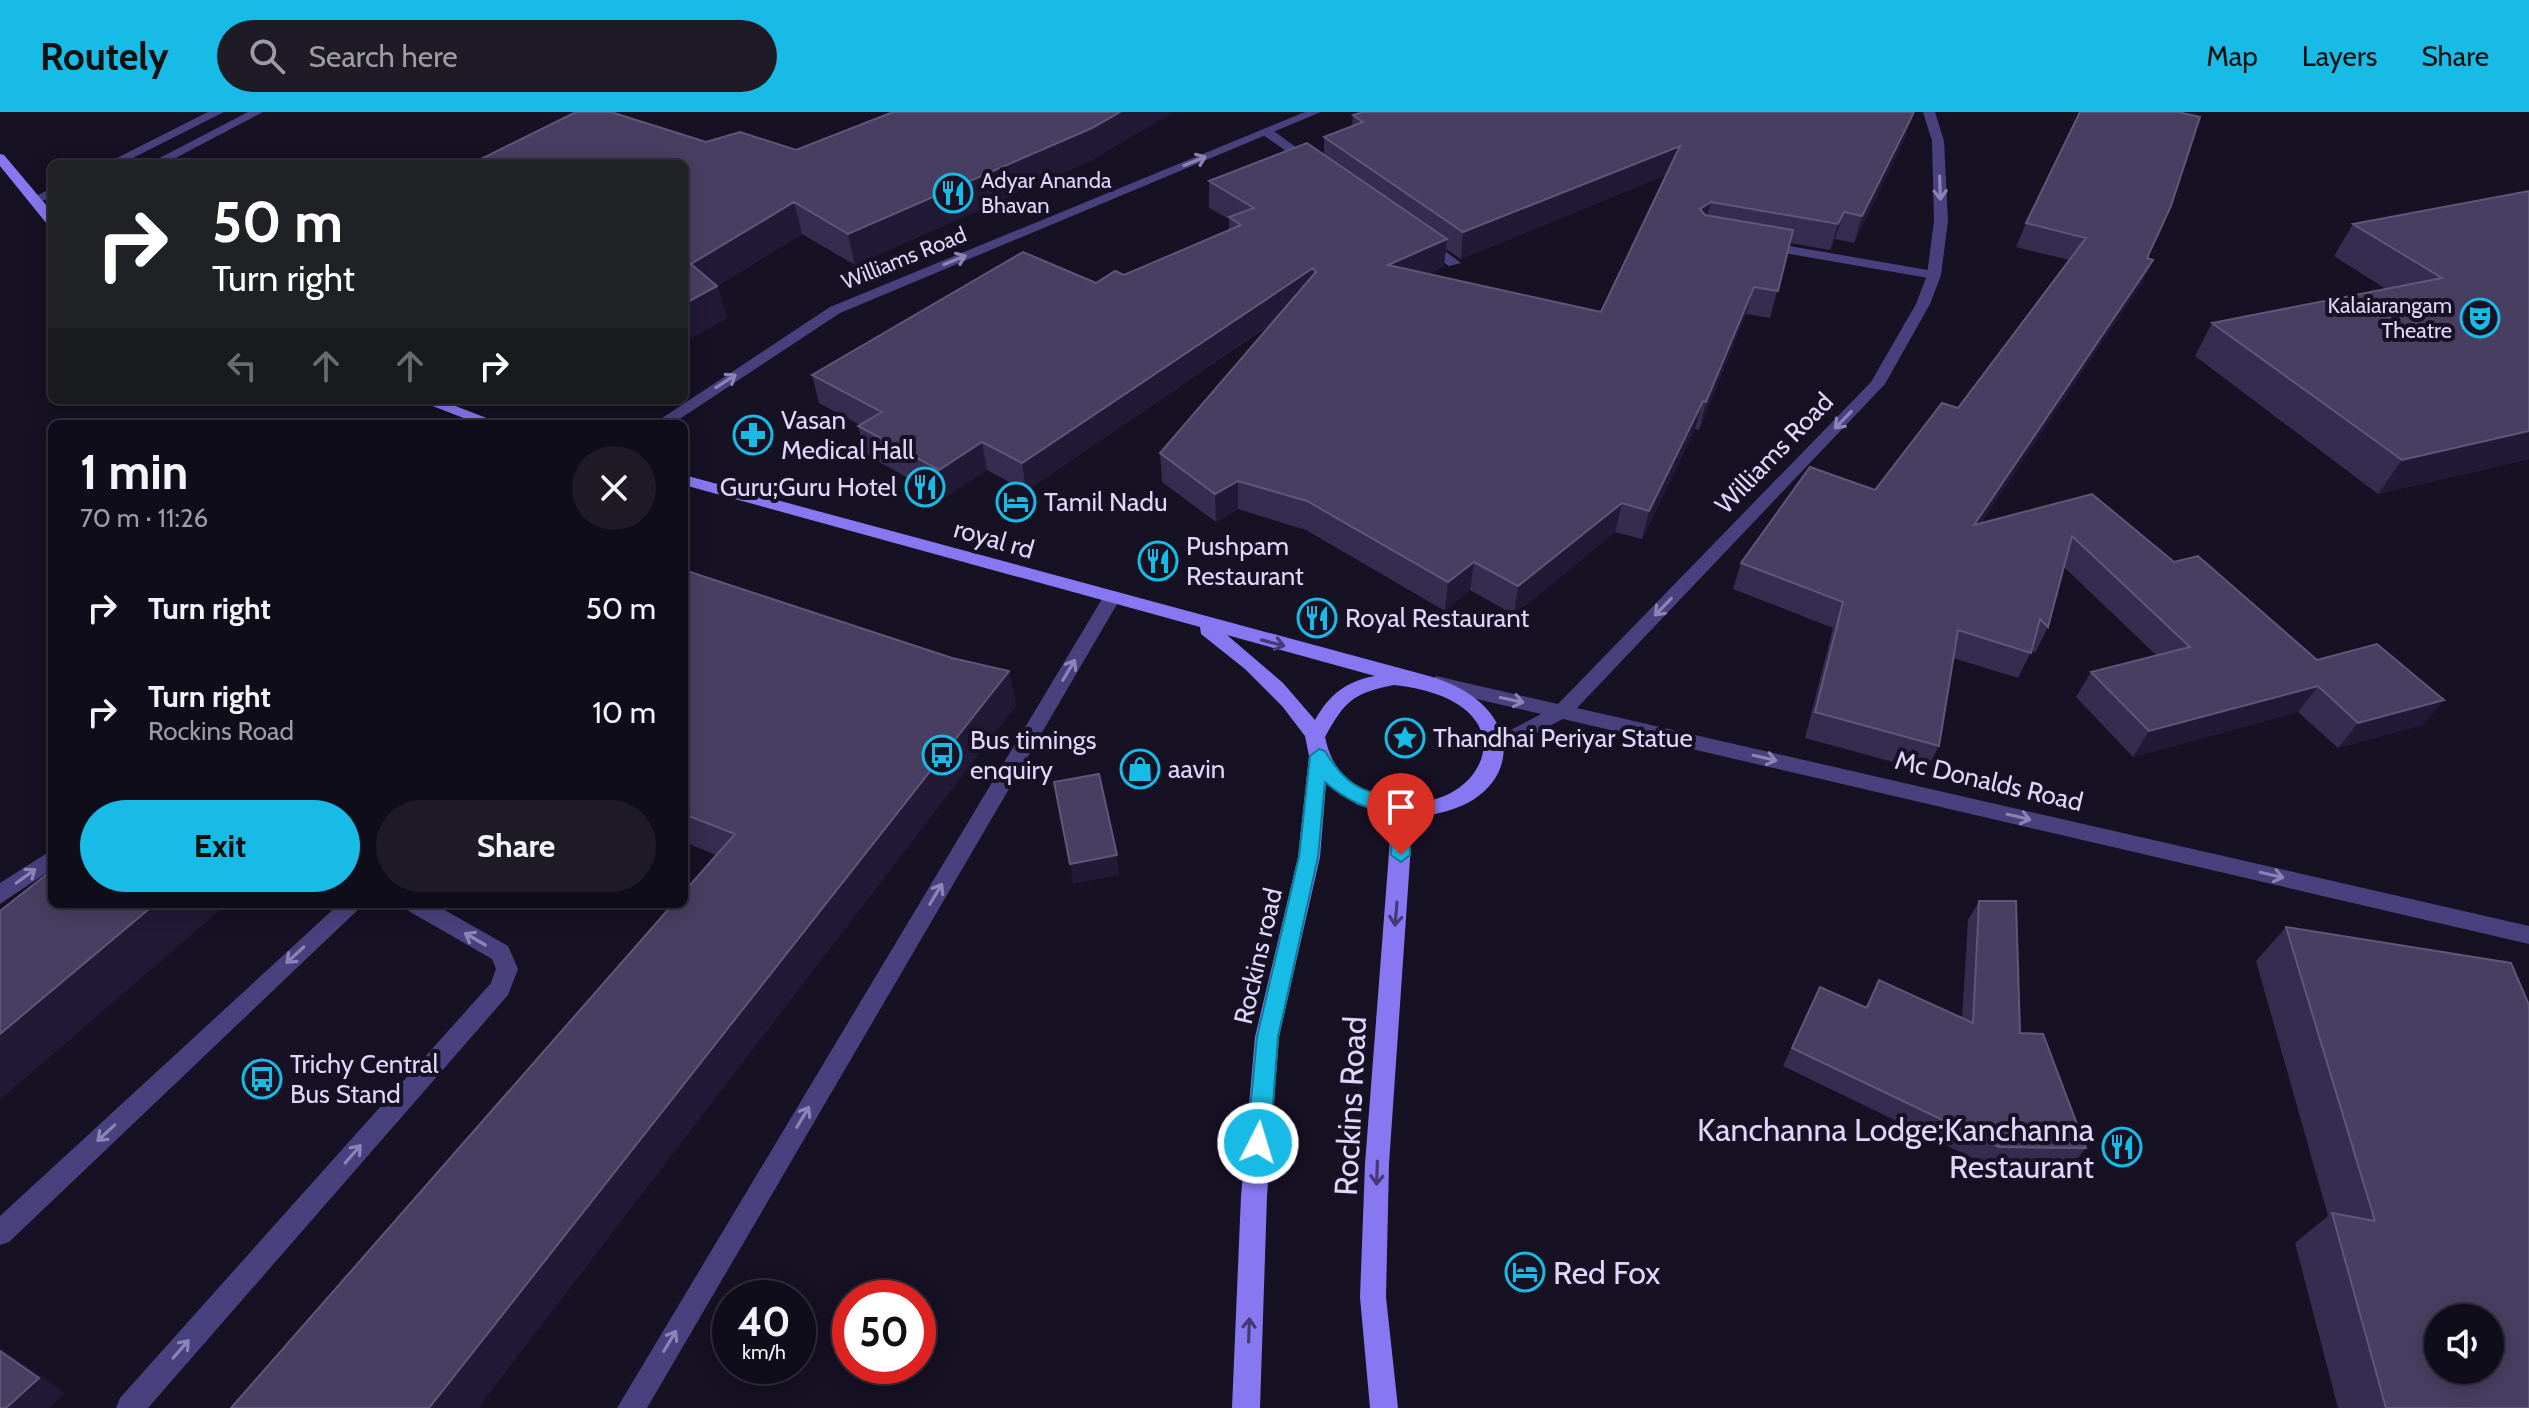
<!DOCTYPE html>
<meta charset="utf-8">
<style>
:root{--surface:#100d1a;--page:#1e1b27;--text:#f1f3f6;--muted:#9c9ca2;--line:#302d39;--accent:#18bbe5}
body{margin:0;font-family:Cabin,sans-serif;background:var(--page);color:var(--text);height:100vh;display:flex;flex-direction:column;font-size:30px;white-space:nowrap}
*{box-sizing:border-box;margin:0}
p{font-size:26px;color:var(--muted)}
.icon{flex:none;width:44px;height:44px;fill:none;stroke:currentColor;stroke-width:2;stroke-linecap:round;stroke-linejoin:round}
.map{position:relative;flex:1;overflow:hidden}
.side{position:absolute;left:48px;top:308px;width:640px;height:488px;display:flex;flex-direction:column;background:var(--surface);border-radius:12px;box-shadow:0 4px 20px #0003,0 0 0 2px var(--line)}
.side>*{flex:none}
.hud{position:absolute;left:48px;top:48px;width:640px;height:244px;border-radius:12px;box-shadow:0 4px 20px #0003,0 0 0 2px var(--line);background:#202124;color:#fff;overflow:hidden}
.tools{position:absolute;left:2424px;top:1192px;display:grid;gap:16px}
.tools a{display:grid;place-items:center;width:80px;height:80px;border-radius:50%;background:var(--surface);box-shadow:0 4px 20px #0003,0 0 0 2px var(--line);font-size:40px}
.speed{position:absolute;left:712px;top:1168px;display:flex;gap:16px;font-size:40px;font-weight:700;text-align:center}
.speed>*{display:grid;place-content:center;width:104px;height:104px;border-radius:50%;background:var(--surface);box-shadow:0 4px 20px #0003,0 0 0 2px var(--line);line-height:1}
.speed small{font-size:20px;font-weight:400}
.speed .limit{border:12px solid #d22;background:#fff;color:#111}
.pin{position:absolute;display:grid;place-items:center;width:68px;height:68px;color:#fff;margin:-82px -34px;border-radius:50% 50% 50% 0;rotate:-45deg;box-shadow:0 0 8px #0007}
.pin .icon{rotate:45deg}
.me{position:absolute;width:88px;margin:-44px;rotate:5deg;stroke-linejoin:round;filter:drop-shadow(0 0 6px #0008)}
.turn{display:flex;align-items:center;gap:28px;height:168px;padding:0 32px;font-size:36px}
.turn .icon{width:104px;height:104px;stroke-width:2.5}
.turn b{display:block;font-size:56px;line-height:68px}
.lanes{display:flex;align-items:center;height:76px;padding:0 32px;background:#0003;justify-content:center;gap:40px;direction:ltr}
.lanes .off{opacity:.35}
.round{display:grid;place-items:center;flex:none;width:84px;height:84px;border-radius:42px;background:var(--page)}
.overview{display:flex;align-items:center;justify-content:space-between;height:136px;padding:0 32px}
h1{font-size:48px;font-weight:700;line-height:60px}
.primary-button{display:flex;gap:16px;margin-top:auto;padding:16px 32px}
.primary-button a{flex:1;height:92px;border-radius:48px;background:var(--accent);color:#111;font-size:32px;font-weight:700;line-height:92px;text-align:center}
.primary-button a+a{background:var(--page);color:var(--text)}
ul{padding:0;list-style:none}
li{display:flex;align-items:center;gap:24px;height:104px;padding:0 32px}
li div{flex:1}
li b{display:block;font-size:30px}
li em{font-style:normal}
header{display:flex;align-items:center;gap:48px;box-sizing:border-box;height:112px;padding:0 40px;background:var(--accent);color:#111}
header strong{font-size:38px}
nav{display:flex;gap:44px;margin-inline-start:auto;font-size:28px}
.search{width:560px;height:72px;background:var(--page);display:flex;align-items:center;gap:20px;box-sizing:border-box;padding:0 28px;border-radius:44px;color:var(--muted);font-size:30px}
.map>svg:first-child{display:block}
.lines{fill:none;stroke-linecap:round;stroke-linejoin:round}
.service{fill:#49417d;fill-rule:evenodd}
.minor{fill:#49417d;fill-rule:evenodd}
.tertiary{fill:#49417d;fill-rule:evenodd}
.secondary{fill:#8778f1;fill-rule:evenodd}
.wall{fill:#362c4f;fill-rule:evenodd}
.shaded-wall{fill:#211936}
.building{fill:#483e61;stroke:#60567a;stroke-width:2;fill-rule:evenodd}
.oneway{stroke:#8c84b6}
.oneway2{stroke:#433a75}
.route{fill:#18bbe5;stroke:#107a95;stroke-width:2}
.labels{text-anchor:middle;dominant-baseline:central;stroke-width:8;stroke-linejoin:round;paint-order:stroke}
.far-poi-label{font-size:22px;fill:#dfd7fb;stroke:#161123;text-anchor:start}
.far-street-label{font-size:22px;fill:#dfd7fb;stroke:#161123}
.poi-label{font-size:26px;fill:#dfd7fb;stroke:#161123;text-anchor:start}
.street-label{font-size:26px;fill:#dfd7fb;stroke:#161123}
.near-street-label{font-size:32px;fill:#dfd7fb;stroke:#161123}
.near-poi-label{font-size:32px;fill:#dfd7fb;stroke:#161123;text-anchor:end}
</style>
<header>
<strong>Routely</strong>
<div class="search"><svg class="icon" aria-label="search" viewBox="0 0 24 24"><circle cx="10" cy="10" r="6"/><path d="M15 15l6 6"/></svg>Search here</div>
<nav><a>Map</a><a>Layers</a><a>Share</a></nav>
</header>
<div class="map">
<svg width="2529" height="1296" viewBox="0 0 2529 1296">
<rect width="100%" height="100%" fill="#161123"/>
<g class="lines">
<path class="service" d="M208,0H224L121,52H105Z
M52,76V85L35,92L28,88Z
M1760,129L1934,159L1941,163L1934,167L1755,136L1753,133Z
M1111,481L1120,487L647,1296H617L1102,487Z
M52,738V757L0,792V771Z
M339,792H364L9,1130L0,1133V1104Z
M404,792H434L508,834L518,857L508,883L148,1296H116L120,1286L491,871L496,857L492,847L407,798Z"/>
<path class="minor" d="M248,0H263L164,52H148Z
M1263,17H1271L1319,52L1309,55L1263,23Z
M1419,127H1429L1461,151L1449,154L1419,133Z"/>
<path class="tertiary" d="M1305,0H1321L840,201L672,312H653L830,195Z
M1923,0H1935L1944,29L1948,109L1941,163L1930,192L1885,272L1577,596L2529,814V832L1563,607L1495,642L1488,640L1485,635L1488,630L1541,602L1429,576L1426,571L1436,564L1558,592L1871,270L1916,192L1927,163L1934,109L1932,29Z"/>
<path class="secondary" d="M0,42L4,43L52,100V113L47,112L0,54Z
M417,288H440L502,312H479Z
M684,363L1429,564C1540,596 1521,701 1413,704L1389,1052L1386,1185L1398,1296H1370L1360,1185L1365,1052L1392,702L1358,693L1326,672L1320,745L1279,925L1267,1084L1260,1296H1232L1241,1084L1255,925L1298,745L1309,644L1305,624L1282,594L1245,557L1201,522L1200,515L684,373ZM1227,523L1375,564C1346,569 1329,583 1315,608L1283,571ZM1394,573C1555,591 1469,729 1369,680C1343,667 1331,653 1325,625C1345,589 1353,581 1394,573Z"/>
</g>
<path class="wall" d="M2080,0L2147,146L2153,148L2141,172L1981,411L2092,382L2174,450L2317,548L2444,588L2422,613L2338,636L2298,600L2133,645L2076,585L2091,560L2156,543L2064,455L2048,515L2035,541L2032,538L2018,566L1953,546L1939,634L1926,659L1805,626L1833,516L1733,477L1741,451L1875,378L1958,296L2069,148L2016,135L2026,111Z
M1353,3L1906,24L1854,131L1835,127L1830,138L1790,131L1770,206L1746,202L1699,318L1695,317L1642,427L1615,420L1514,503L1470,478L1445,499L1306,418L1238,397L1216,410L1162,370L1160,341L1274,210L1026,379L987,358L944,386L865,342L858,314L860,313L819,291L812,263L1096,171L1124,163L1229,118V107L1209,96V69L1324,43V25L1352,14ZM1666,63L1601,200L1428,162L1444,154L1446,137L1461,147Z
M706,30L796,38L1094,47L855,153L802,122L717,174L727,206L684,230Z
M2529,79V347L2378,382L2195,244L2212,211L2386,177L2334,144L2353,112Z
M684,458L952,546L1009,559L1016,594L716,743L684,730Z
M1979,789L2020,921L2086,1036L2071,1054L1985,1052L1783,954L1820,875L1865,895L1879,868L1962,906L1968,808Z
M2286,815L2529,1296H2338L2295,1131L2328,1104L2256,849Z"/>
<path class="shaded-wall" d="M1120,0H1174L1094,47L855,153L848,122Z
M1914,0L1906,24L1854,131L1862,104Z
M1680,34L1674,60L1461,147L1463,120Z
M794,90L802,122L717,174L727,206L684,230V192L691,152Z
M1711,90L1704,117L1700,97Z
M1844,100L1835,127L1830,138L1838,112Z
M1447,127L1444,154L1386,180L1388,153Z
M2153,148L2141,172L1963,439L1974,413Z
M1313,156L1312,183L1026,379L1022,351Z
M1754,175L1746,202L1699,318L1706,290Z
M1703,289L1695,317L1642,427L1649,399Z
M2529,319V347L2378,382L2402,348Z
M982,330L987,358L944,386L939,358Z
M1238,369V397L1216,410L1215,382Z
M1622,391L1615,420L1514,503L1518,474Z
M1474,450L1470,478L1445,499L1448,470Z
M1009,559L1016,594L478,1296H429Z
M2318,574L2298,600L2133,645L2149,619Z
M2444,588L2422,613L2338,636L2358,611Z
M1117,743L1119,763L1073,772L1070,752Z
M155,792H227L0,988V922Z
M0,1236L65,1281L49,1296H6Z"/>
<path class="building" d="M576,0H611L706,30L740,20L796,38L893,0H1120L1092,16L848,122L794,90L691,152L717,174L684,192V52H471Z
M1363,0H1914L1862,104L1844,100L1838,112L1711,90L1700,97L1705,103L1793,118L1778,179L1754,175L1706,290L1703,289L1649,399L1622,391L1518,474L1474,450L1448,470L1307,389L1238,369L1215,382L1160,341L1316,160L1313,156L1022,351L982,330L939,358L858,314L882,300L812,263L1023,140L1096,171L1115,159L1124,163L1241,113L1229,105L1254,96L1209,69L1307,31L1447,127L1388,153L1601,200L1680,34L1463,120L1324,25L1363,10L1353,3Z
M2080,0H2178L2200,5L2171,94L2147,146L2153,148L1974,413L2092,382L2174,450L2198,444L2317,548L2377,532L2444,588L2358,611L2318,574L2149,619L2091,560L2190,535L2072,424L2048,515L2040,507L2031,541L1958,518L1939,634L1815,600L1843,490L1741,451L1810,355L1875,378L1942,291L1958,296L2086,126L2026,111Z
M2529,79V319L2402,348L2212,211L2442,166L2353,112Z
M684,458L952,546L1009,559L429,1296H231L673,792H684V780L735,722L684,702Z
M1099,662L1117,743L1070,752L1054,670Z
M52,758V792H155L0,922V799Z
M1979,789H2016L2020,921L2043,922L2086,1036L1999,1035L1792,936L1820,875L1867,896L1879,868L1973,911Z
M2286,815L2511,851L2529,893V1296H2386L2332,1101L2375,1109ZM2438,1206H2490V1258H2438Z
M0,1239L39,1266L6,1296H0Z"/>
<defs><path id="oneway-shaft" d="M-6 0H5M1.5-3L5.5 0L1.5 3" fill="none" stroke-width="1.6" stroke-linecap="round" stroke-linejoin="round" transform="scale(2)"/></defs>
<g class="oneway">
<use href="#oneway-shaft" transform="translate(1195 49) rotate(-22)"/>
<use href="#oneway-shaft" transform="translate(1940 76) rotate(88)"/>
<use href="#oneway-shaft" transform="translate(955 148) rotate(-22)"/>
<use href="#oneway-shaft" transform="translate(726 269) rotate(-33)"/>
<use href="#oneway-shaft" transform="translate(1843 308) rotate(134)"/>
<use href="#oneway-shaft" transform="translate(1663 495) rotate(134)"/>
<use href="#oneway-shaft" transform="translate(1069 558) rotate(-59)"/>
<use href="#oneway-shaft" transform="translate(1512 588) rotate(12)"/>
<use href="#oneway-shaft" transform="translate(1765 646) rotate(13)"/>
<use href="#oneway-shaft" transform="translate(2019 705) rotate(13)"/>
<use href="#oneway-shaft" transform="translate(2272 763) rotate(13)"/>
<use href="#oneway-shaft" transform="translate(26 764) rotate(-36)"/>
<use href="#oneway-shaft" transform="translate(936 782) rotate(-59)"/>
<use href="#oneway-shaft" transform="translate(475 827) rotate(-150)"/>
<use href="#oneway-shaft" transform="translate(295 843) rotate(137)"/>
<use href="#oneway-shaft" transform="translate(803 1005) rotate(-59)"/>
<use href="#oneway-shaft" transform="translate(106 1021) rotate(137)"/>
<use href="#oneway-shaft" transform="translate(353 1042) rotate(-49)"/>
<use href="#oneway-shaft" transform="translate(670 1229) rotate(-59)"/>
<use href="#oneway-shaft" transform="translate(181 1237) rotate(-49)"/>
</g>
<g class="oneway2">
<use href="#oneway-shaft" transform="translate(1273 531) rotate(15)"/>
<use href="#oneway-shaft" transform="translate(1396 802) rotate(95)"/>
<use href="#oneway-shaft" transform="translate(1377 1061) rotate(92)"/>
<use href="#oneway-shaft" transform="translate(1249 1218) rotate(-88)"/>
</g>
<path class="route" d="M1319,637L1325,639C1351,682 1367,678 1410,691V743L1401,750L1391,743L1393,702C1366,697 1346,688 1325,670L1318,745L1278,925L1270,1031L1266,1039L1258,1042L1250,1039L1247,1031L1257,925L1299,745L1310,644Z"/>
<defs>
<g id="restaurant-ring" transform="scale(2)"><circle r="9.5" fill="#161123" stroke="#18bbe5" stroke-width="1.5"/><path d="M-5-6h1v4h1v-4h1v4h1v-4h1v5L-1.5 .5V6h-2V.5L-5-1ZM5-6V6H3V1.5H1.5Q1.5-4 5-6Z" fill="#18bbe5"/></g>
<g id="theatre-ring" transform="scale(2)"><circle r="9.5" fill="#161123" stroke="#18bbe5" stroke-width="1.5"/><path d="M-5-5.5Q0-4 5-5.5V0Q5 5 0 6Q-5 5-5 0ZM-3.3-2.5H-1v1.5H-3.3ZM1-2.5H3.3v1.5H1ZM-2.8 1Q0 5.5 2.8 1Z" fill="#18bbe5"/></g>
<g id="pharmacy-ring" transform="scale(2)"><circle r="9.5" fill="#161123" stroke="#18bbe5" stroke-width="1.5"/><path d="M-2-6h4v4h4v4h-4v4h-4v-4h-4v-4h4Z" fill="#18bbe5"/></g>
<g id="hotel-ring" transform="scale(2)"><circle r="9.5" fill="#161123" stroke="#18bbe5" stroke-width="1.5"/><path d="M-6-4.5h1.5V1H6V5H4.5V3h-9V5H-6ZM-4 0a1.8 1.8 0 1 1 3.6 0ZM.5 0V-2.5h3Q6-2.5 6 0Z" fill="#18bbe5"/></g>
<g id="sight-ring" transform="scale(2)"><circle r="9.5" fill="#161123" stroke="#18bbe5" stroke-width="1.5"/><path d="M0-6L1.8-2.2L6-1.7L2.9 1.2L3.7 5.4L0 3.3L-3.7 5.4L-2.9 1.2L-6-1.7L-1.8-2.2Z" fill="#18bbe5"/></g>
<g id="bus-ring" transform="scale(2)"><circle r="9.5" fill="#161123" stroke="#18bbe5" stroke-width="1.5"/><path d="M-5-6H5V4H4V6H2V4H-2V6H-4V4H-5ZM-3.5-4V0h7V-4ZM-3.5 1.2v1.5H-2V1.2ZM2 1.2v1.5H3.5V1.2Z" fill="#18bbe5"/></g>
<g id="shop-ring" transform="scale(2)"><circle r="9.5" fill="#161123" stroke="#18bbe5" stroke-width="1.5"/><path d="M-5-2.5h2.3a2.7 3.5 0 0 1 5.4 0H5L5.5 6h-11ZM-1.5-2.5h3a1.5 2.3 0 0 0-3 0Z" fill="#18bbe5"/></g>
</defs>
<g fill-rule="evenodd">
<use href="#restaurant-ring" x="953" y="81"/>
<use href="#theatre-ring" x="2480" y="206"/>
<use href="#pharmacy-ring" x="753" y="323"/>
<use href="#restaurant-ring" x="925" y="375"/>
<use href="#hotel-ring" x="1016" y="390"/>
<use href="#restaurant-ring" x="1158" y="449"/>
<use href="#restaurant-ring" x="1317" y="506"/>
<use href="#sight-ring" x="1405" y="626"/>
<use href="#bus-ring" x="942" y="643"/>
<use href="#shop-ring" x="1140" y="657"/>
<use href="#bus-ring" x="262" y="967"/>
<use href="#restaurant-ring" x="2122" y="1035"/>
<use href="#hotel-ring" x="1525" y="1160"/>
</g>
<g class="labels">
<g class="far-poi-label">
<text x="981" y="68">Adyar Ananda<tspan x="981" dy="25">Bhavan</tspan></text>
<text x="2452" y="193" text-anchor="end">Kalaiarangam<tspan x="2452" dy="25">Theatre</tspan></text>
</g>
<g class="far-street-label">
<text transform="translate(904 146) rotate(-22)">Williams Road</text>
</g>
<g class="poi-label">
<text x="781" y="308">Vasan<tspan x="781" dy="30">Medical Hall</tspan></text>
<text x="897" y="375" text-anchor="end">Guru;Guru Hotel</text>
<text x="1044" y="390">Tamil Nadu</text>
<text x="1186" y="434">Pushpam<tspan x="1186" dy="30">Restaurant</tspan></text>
<text x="1345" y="506">Royal Restaurant</text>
<text x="1433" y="626">Thandhai Periyar Statue</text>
<text x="970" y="628">Bus timings<tspan x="970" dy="30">enquiry</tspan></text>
<text x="1168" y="657">aavin</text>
<text x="290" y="952">Trichy Central<tspan x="290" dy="30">Bus Stand</tspan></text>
</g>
<g class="street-label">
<text transform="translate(1774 341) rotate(-46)">Williams Road</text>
<text transform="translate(994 427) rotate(16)">royal rd</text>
<text transform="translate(1989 669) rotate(13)">Mc Donalds Road</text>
<text transform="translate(1258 844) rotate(-77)">Rockins road</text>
</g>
<g class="near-street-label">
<text transform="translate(1350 994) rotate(-87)">Rockins Road</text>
</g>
<g class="near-poi-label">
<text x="2094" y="1017">Kanchanna Lodge;Kanchanna<tspan x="2094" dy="37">Restaurant</tspan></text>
<text x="1553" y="1160" text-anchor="start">Red Fox</text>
</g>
</g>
</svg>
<div class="tools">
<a><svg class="icon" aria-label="sound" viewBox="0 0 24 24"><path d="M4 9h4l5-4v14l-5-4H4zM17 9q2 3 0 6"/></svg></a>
</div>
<div class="speed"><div>40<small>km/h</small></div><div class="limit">50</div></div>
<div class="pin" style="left:1401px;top:743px;background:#d93025"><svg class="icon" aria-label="arrive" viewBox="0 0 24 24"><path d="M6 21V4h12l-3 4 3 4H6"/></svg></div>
<svg class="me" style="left:1258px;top:1031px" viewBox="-20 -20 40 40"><circle r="17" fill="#18bbe5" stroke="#fff" stroke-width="3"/><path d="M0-11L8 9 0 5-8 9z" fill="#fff"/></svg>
<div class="hud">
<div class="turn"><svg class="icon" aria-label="right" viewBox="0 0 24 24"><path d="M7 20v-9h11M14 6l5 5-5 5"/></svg><div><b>50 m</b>Turn right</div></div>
<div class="lanes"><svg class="icon off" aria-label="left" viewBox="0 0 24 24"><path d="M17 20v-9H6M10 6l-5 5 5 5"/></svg><svg class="icon off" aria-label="ahead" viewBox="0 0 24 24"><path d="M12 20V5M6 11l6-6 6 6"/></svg><svg class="icon off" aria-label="ahead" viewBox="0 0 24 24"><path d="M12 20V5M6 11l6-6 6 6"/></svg><svg class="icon" aria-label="right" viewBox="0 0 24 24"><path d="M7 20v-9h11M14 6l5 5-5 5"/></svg></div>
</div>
<section class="side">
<div class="overview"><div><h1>1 min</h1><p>70 m · 11:26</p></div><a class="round"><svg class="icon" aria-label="close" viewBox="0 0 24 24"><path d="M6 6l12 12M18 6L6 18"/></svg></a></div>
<ul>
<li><svg class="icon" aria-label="right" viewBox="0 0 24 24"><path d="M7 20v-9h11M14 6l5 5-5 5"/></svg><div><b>Turn right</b></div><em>50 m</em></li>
<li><svg class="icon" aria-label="right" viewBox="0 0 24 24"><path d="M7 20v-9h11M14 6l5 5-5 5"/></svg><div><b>Turn right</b><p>Rockins Road</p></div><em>10 m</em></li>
</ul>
<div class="primary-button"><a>Exit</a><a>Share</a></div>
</section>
</div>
